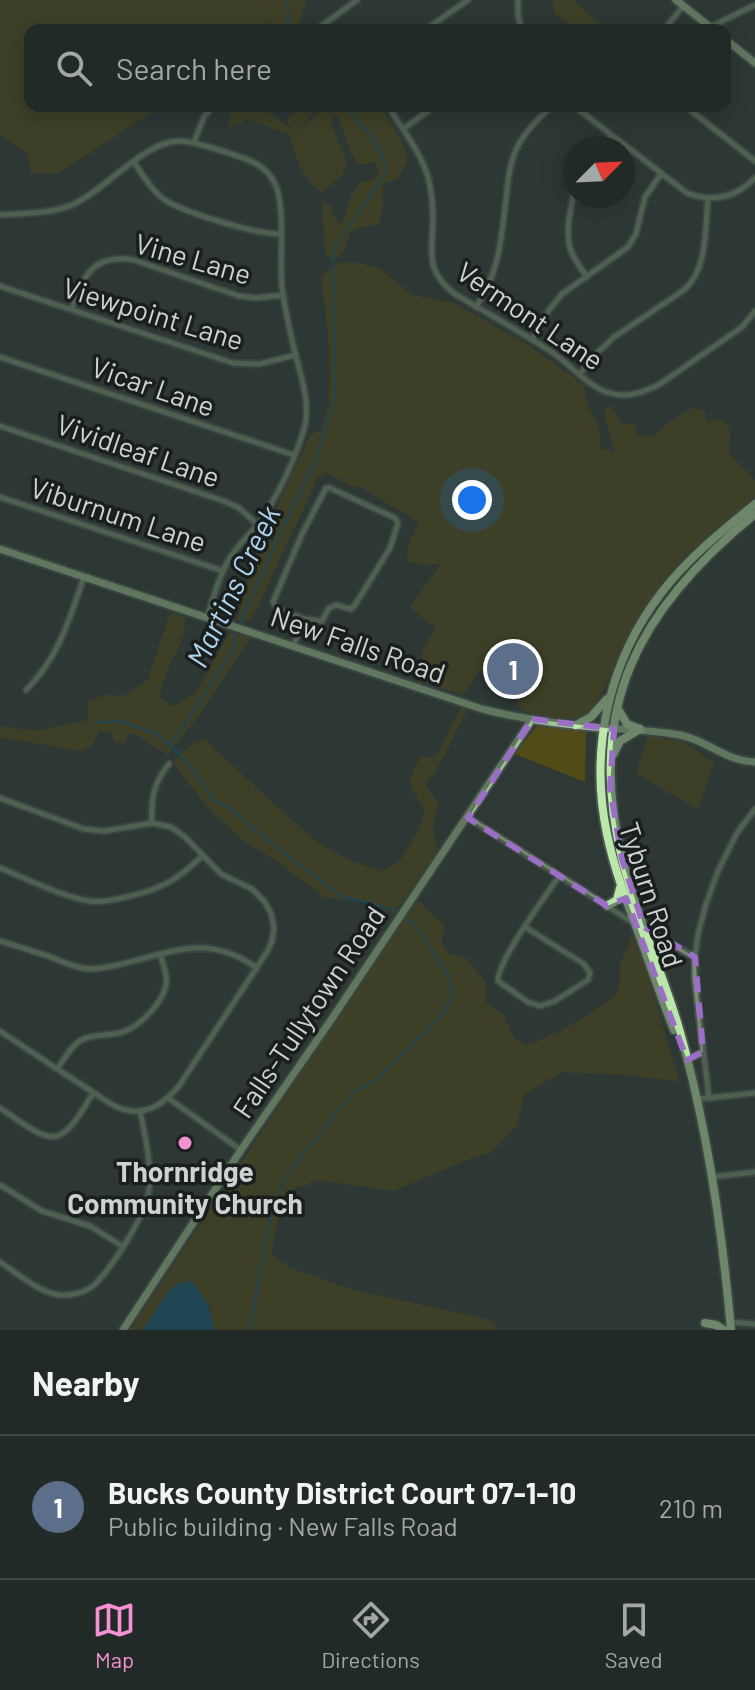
<!DOCTYPE html>
<html lang="en">
<head>
<meta charset="utf-8">
<style>
  :root { --surface:#222a28; --page:#2e3634; --text:#f1f3f6; --muted:#a2a7a8; --line:#3f4645; --accent:#f591d2 }
  body { margin:0; font-family:Barlow,sans-serif; background:var(--page); color:var(--text) }
  .compass { position:absolute; left:563px; top:136px; width:72px; height:72px; border-radius:50%; background:var(--surface); box-shadow:0 4px 20px #0003; rotate:66deg }
  .you { position:absolute; left:472px; top:500px; width:28px; height:28px; margin:-20px; border:6px solid #fff; border-radius:50%; background:#1a73e8; box-shadow:0 0 0 12px #1a73e833 }
  .badge { display:grid; place-items:center; width:52px; height:52px; border-radius:50%; background:var(--accent); color:#fff; font-size:26px; font-weight:700 }
  .pin { position:absolute; translate:-50% -50%; border:4px solid #fff; box-shadow:0 2px 8px #0006 }
  .list { margin:0; padding:0; list-style:none }
  h2 { display:flex; justify-content:space-between; align-items:center; height:104px; margin:0; padding:0 32px; font-size:34px }
  h2 small { font-size:26px; font-weight:400; color:var(--muted) }
  .list li { display:grid; grid-template-columns:52px 1fr auto; gap:24px; align-items:center; box-sizing:border-box; height:144px; padding:0 32px; border-top:2px solid var(--line) }
  .list b { display:block; font-size:30px; white-space:nowrap }
  .list p { margin:0; font-size:26px; white-space:nowrap; color:var(--muted) }
  .list em { font-size:26px; font-style:normal; color:var(--muted) }
  .icon { flex:none; width:44px; height:44px; fill:none; stroke:currentColor; stroke-width:2; stroke-linecap:round; stroke-linejoin:round }
  .map { position:relative; flex:none; width:755px; height:1330px; overflow:hidden }
  .search { position:absolute; background:var(--surface); box-shadow:0 4px 20px #0003; left:24px; right:24px; top:24px; height:88px; display:flex; align-items:center; gap:20px; box-sizing:border-box; padding:0 28px; border-radius:16px; color:var(--muted); font-size:30px }
  .sheet { height:248px; background:var(--surface) }
  nav { display:flex; justify-content:space-around; align-items:center; box-sizing:border-box; height:112px; border-top:2px solid var(--line); background:var(--surface); font-size:22px; color:var(--muted) }
  nav a { display:grid; justify-items:center; gap:4px }
  nav .on { color:var(--accent) }
  .map>svg:first-child { display:block }
  .green { fill:#514b17 }
  .water { fill:#115479 }
  .lines { fill:none; stroke-linecap:round; stroke-linejoin:round }
  .stream { stroke:#115479; stroke-width:2 }
  .street-casing { stroke:#4b5451; stroke-width:9 }
  .secondary-casing { stroke:#4b5451; stroke-width:11 }
  .primary-casing { stroke:#4b5451; stroke-width:12 }
  .street { stroke:#798e71; stroke-width:5 }
  .secondary { stroke:#9fc192; stroke-width:7 }
  .primary { stroke:#bce7aa; stroke-width:8 }
  .marked { fill:none; stroke:#9c6fc6; stroke-width:6; stroke-dasharray:16 10; stroke-linejoin:round }
  .poi-dot { fill:#f591d2; stroke:#1a1e1d; stroke-width:3 }
  .labels { text-anchor:middle; stroke-width:7; stroke-linejoin:round; paint-order:stroke }
  .street-label { font-size:28px; fill:#cdd3d0; stroke:#1a1e1d }
  .poi-label { font-size:28px; font-weight:bold; fill:#cdd3d0; stroke:#1a1e1d }
  .water-label { font-size:30px; font-style:italic; fill:#add4ef; stroke:#1a1e1d }
</style>
</head>
<body>
<div class="map">
<svg width="755" height="1330" viewBox="0 0 755 1330">
  <rect width="100%" height="100%" fill="#2e3835"/>
  <g class="green">
    <polygon points="0,0 306,0 297,30 283,30 271,22 259,30 30,30 30,106 161,106 59,173 31,173 27,153 0,135"/>
    <polygon points="552,0 574,0 607,30 570,30 564,20 555,14"/>
    <path d="M 230,106 L 252,106 L 274,116 L 294,131 L 286,121 L 301,106 L 310,106 L 314,111 L 296,131 L 319,112 L 322,106 L 381,106 L 403,144 L 408,160 L 398,178 L 383,184 L 383,204 L 379,224 L 359,228 L 349,233 C 346,246 346,257 331,259 L 325,252 L 322,205 L 324,203 L 330,205 L 332,214 L 340,224 L 346,215 L 351,194 L 361,182 L 373,180 L 380,172 L 374,161 L 367,164 L 358,164 L 349,147 L 338,117 L 331,116 L 332,127 L 347,162 L 343,174 L 322,192 C 303,181 295,154 290,134 L 246,119 L 242,123 L 228,127 L 231,117 L 228,109 Z"/>
    <path d="M 353,262 L 379,268 L 412,295 L 454,303 L 526,344 L 584,385 C 585,391 585,398 588,404 C 595,424 603,424 599,448 L 615,453 L 604,413 L 608,405 L 613,410 L 621,423 L 636,425 L 637,437 L 654,436 L 665,425 L 692,408 L 703,410 L 708,422 L 723,419 L 730,430 L 729,453 L 755,481 L 755,497 C 731,516 706,535 684,557 C 661,581 643,609 627,638 C 612,664 607,691 588,715 C 567,721 535,720 517,706 C 518,701 519,697 522,692 C 530,680 539,677 531,660 C 516,652 495,657 483,668 C 475,675 469,686 463,695 L 419,681 L 422,652 L 436,628 L 410,607 L 441,564 L 423,565 L 407,561 L 409,544 L 419,522 L 362,488 L 349,485 L 326,472 L 318,477 L 254,615 L 250,621 L 237,620 L 248,581 L 249,558 L 274,540 L 272,518 L 311,434 L 321,431 L 329,405 L 330,375 L 328,331 L 321,276 L 337,263 Z"/>
    <path d="M 170,613 L 185,617 L 184,635 L 167,671 L 159,696 L 173,707 L 196,693 L 230,632 L 250,638 L 198,717 L 167,755 L 164,751 C 152,749 145,738 131,733 L 127,737 L 125,744 L 114,741 L 110,731 L 99,731 L 93,744 L 81,751 L 0,737 L 0,726 L 35,731 L 88,720 L 88,701 L 109,694 L 122,697 L 148,680 Z"/>
    <path d="M 461,708 L 467,711 L 434,774 L 425,784 L 439,803 C 433,821 430,832 439,850 L 394,913 L 362,901 L 326,898 L 274,859 L 242,840 L 209,809 L 173,763 L 189,746 L 205,739 L 214,749 L 315,841 L 350,860 L 382,872 L 400,861 L 418,832 L 425,809 C 409,786 405,783 421,757 L 436,757 Z"/>
    <polygon points="537,726 586,732 585,782 515,754"/>
    <polygon points="648,736 683,742 714,762 698,809 636,773"/>
    <path d="M 418,900 L 445,926 L 441,942 L 449,954 L 466,958 L 486,983 L 486,1003 L 503,1014 L 513,1036 L 525,1046 C 560,1033 590,1016 619,992 L 620,964 L 628,947 L 630,936 L 637,939 L 679,1081 L 627,1075 L 562,1072 L 524,1095 L 517,1125 L 490,1153 L 469,1159 L 393,1191 L 319,1180 L 288,1191 L 278,1219 L 271,1255 L 290,1268 L 354,1290 L 490,1320 L 495,1324 L 496,1330 L 214,1330 L 209,1305 L 164,1296 L 153,1319 L 142,1330 L 130,1330 L 404,918 Z"/>
  </g>
  <path class="water" d="M 191,1281 C 206,1296 211,1310 214,1330 L 142,1330 C 153,1318 165,1289 178,1284 C 182,1282 187,1282 191,1281 Z"/>
  <g class="lines">
    <g class="stream">
      <polyline points="286,0 288,8 289,30"/>
      <path d="M 239,626 L 285,523 L 315,463 L 335,396 L 334,290 L 332,269 L 336,245 L 386,172 C 383,145 363,125 343,106"/>
      <polyline points="236,632 234,647 194,711 170,745 184,759 201,781 212,799 225,805 289,857 341,896 393,909 400,914"/>
      <polyline points="94,723 120,721 156,734 170,745"/>
      <polyline points="250,1330 269,1223 286,1176 353,1092 376,1080 438,1020 453,997 448,975 418,928 405,918"/>
    </g>
    <g class="street-casing">
      <g id="street">
        <polyline points="518,0 518,16 522,30"/>
        <polyline points="710,27 755,5"/>
        <polyline points="316,30 357,0"/>
        <polyline points="425,30 468,0"/>
        <polyline points="664,30 683,6"/>
        <path d="M 388,106 C 402,129 420,151 428,177 C 432,192 433,206 433,221 C 432,253 425,271 455,294 C 488,314 524,333 556,355 C 572,367 588,385 606,392 C 626,399 642,393 660,384 L 742,327 L 755,311"/>
        <path d="M 574,106 L 687,193 C 713,203 735,198 755,178"/>
        <polyline points="685,106 755,161"/>
        <polyline points="403,129 435,106"/>
        <polyline points="194,142 204,117 213,106"/>
        <polyline points="600,148 611,135"/>
        <path d="M 134,162 C 142,174 150,188 161,197 C 179,212 256,234 280,234"/>
        <path d="M 575,189 C 571,206 565,231 570,248 C 573,259 581,268 587,277"/>
        <path d="M 0,215 C 23,213 50,214 72,205 C 105,191 145,140 180,141 C 194,141 243,157 255,163 C 262,167 269,173 273,180 C 287,202 279,260 282,288 C 285,310 290,331 295,353 C 301,376 310,401 305,425 C 298,453 279,494 262,518 C 252,533 237,545 228,561 C 218,578 213,599 207,618"/>
        <polyline points="0,286 233,363 259,364 296,355"/>
        <path d="M 476,307 C 500,270 501,241 506,199 C 508,183 509,165 516,150 C 524,132 538,119 552,106"/>
        <path d="M 72,309 C 82,276 94,253 134,260 L 239,296 L 256,298 L 283,295"/>
        <polyline points="532,340 549,310 562,294 628,247 636,234 645,197 661,174"/>
        <polyline points="0,357 294,455"/>
        <path d="M 580,374 L 597,353 L 614,337 L 684,290 C 708,269 705,228 708,198"/>
        <polyline points="0,426 224,501 239,508 258,525"/>
        <polygon points="326,488 330,488 395,518 398,523 390,548 355,605 351,609 336,605 329,608 322,621 305,619 277,609 273,602 302,534"/>
        <polyline points="0,497 223,571"/>
        <polyline points="293,646 305,619"/>
        <path d="M 26,690 C 59,657 69,620 84,577"/>
        <path d="M 0,798 L 84,829 L 104,831 L 152,823 L 171,827 L 185,837 L 221,874 L 252,889 L 264,901 L 271,913 L 274,928 L 272,941 L 267,952 L 179,1086 C 167,1100 152,1113 132,1111 C 116,1110 101,1097 88,1089 C 58,1070 29,1050 0,1031"/>
        <polyline points="468,818 632,922"/>
        <path d="M 152,823 C 151,800 153,783 169,764"/>
        <path d="M 0,868 C 25,878 63,897 89,901 C 101,903 114,900 126,897 C 159,890 178,880 202,856"/>
        <path d="M 525,927 L 584,964 L 590,973 L 588,980 L 555,1001 L 540,1006 L 528,1002 L 498,981 C 497,961 546,896 559,876"/>
        <polyline points="644,928 695,957"/>
        <path d="M 0,941 C 16,946 32,951 48,956 C 61,961 75,968 89,969 C 102,969 114,966 126,963 C 177,950 210,935 257,968"/>
        <polyline points="687,1060 703,1052"/>
        <path d="M 57,1069 C 64,1059 71,1046 81,1040 C 92,1034 107,1036 119,1033 C 138,1029 162,1004 166,985 C 168,975 163,964 160,954"/>
        <polyline points="168,1098 241,1150"/>
        <polyline points="709,1098 695,978 695,957 698,934 706,904 718,871 737,833 755,809"/>
        <polyline points="698,1099 755,1093"/>
        <path d="M 0,1108 C 53,1144 58,1153 93,1093"/>
        <polyline points="712,1177 755,1172"/>
        <polyline points="0,1185 42,1211 90,1226 122,1246"/>
        <path d="M 0,1262 C 17,1273 38,1292 59,1295 C 70,1296 85,1293 94,1285 C 112,1268 146,1215 149,1190 C 152,1164 145,1136 140,1111"/>
        <polyline points="731,1322 755,1324"/>
      </g>
    </g>
    <g class="secondary-casing">
      <g id="secondary">
        <polyline points="676,0 714,30"/>
        <polyline points="725,39 755,63"/>
        <path d="M 0,549 L 482,709 C 522,719 564,725 605,728 C 630,730 655,730 680,735 C 707,740 725,761 755,762"/>
        <polyline points="123,1330 241,1150 331,1020 532,719"/>
      </g>
    </g>
    <g class="primary-casing">
      <g id="primary">
        <polyline points="618,709 627,724 640,729"/>
        <polyline points="576,725 591,717 607,699"/>
        <polyline points="613,755 620,741 640,729"/>
        <polyline points="607,906 617,900 620,888"/>
        <path d="M 674,1030 C 661,998 650,965 638,932 C 626,900 614,868 607,834 C 589,749 609,660 662,592 C 688,558 722,531 755,504"/>
        <polyline points="705,1323 716,1325 724,1330"/>
        <path d="M 731,1330 C 722,1228 707,1124 678,1025 C 661,969 636,915 622,858 C 585,707 639,608 755,514"/>
      </g>
    </g>
    <use href="#street" class="street"/>
    <use href="#secondary" class="secondary"/>
    <use href="#primary" class="primary"/>
  </g>
  <path d="M0 0H755V1330H0ZM 532,719 L 614,729 L 610,788 L 622,859 L 644,927 L 695,957 L 703,1052 L 687,1060 L 626,898 L 607,906 L 468,818 Z" fill="#2e3835" fill-opacity=".55" fill-rule="evenodd"/>
  <path class="marked" d="M 532,719 L 614,729 L 610,788 L 622,859 L 644,927 L 695,957 L 703,1052 L 687,1060 L 626,898 L 607,906 L 468,818 Z"/>
  <circle class="poi-dot" cx="185" cy="1143" r="8"/>
  <g class="labels">
    <g class="street-label">
      <text transform="translate(193 259) rotate(16)" y="10">Vine Lane</text>
      <text transform="translate(153 314) rotate(17)" y="10">Viewpoint Lane</text>
      <text transform="translate(530 316) rotate(34)" y="10">Vermont Lane</text>
      <text transform="translate(153 387) rotate(19)" y="10">Vicar Lane</text>
      <text transform="translate(138 451) rotate(19)" y="10">Vividleaf Lane</text>
      <text transform="translate(118 515) rotate(18)" y="10">Viburnum Lane</text>
      <text transform="translate(358 645) rotate(19)" y="10">New Falls Road</text>
      <text transform="translate(651 895) rotate(72)" y="10">Tyburn Road</text>
      <text transform="translate(309 1012) rotate(-56)" y="10">Falls-Tullytown Road</text>
    </g>
    <g class="poi-label">
      <text x="185" y="1182">Thornridge<tspan x="185" dy="32">Community Church</tspan></text>
    </g>
    <g class="water-label">
      <text transform="translate(234 587) rotate(-64)" y="10">Martins Creek</text>
    </g>
  </g>
</svg>
<svg class="compass" viewBox="-18 -18 36 36"><path d="M0-13l5 13h-10z" fill="#e53935"/><path d="M0 13l5-13h-10z" fill="#a2a7a8"/></svg>
<div class="you"></div>
<div class="pin badge" style="left:513px;top:669px;background:#5c6f8a">1</div>
<div class="search"><svg class="icon" aria-label="search" viewBox="0 0 24 24"><circle cx="10" cy="10" r="6"/><path d="M15 15l6 6"/></svg>Search here</div>
</div>
<section class="sheet">
<h2>Nearby<small></small></h2>
<ul class="list">
<li><span class="badge" style="background:#5c6f8a">1</span><div><b>Bucks County District Court 07-1-10</b><p>Public building · New Falls Road</p></div><em>210 m</em></li>
</ul>
</section>
<nav>
<a class="on"><svg class="icon" aria-label="map" viewBox="0 0 24 24"><path d="M3 6l6-2 6 2 6-2v14l-6 2-6-2-6 2zM9 4v14M15 6v14"/></svg>Map</a>
<a><svg class="icon" aria-label="directions" viewBox="0 0 24 24"><path d="M12 3l9 9-9 9-9-9zM9 14v-3h6M13 9l2 2-2 2"/></svg>Directions</a>
<a><svg class="icon" aria-label="saved" viewBox="0 0 24 24"><path d="M7 4h10v16l-5-4-5 4z"/></svg>Saved</a>
</nav>
</body>
</html>
